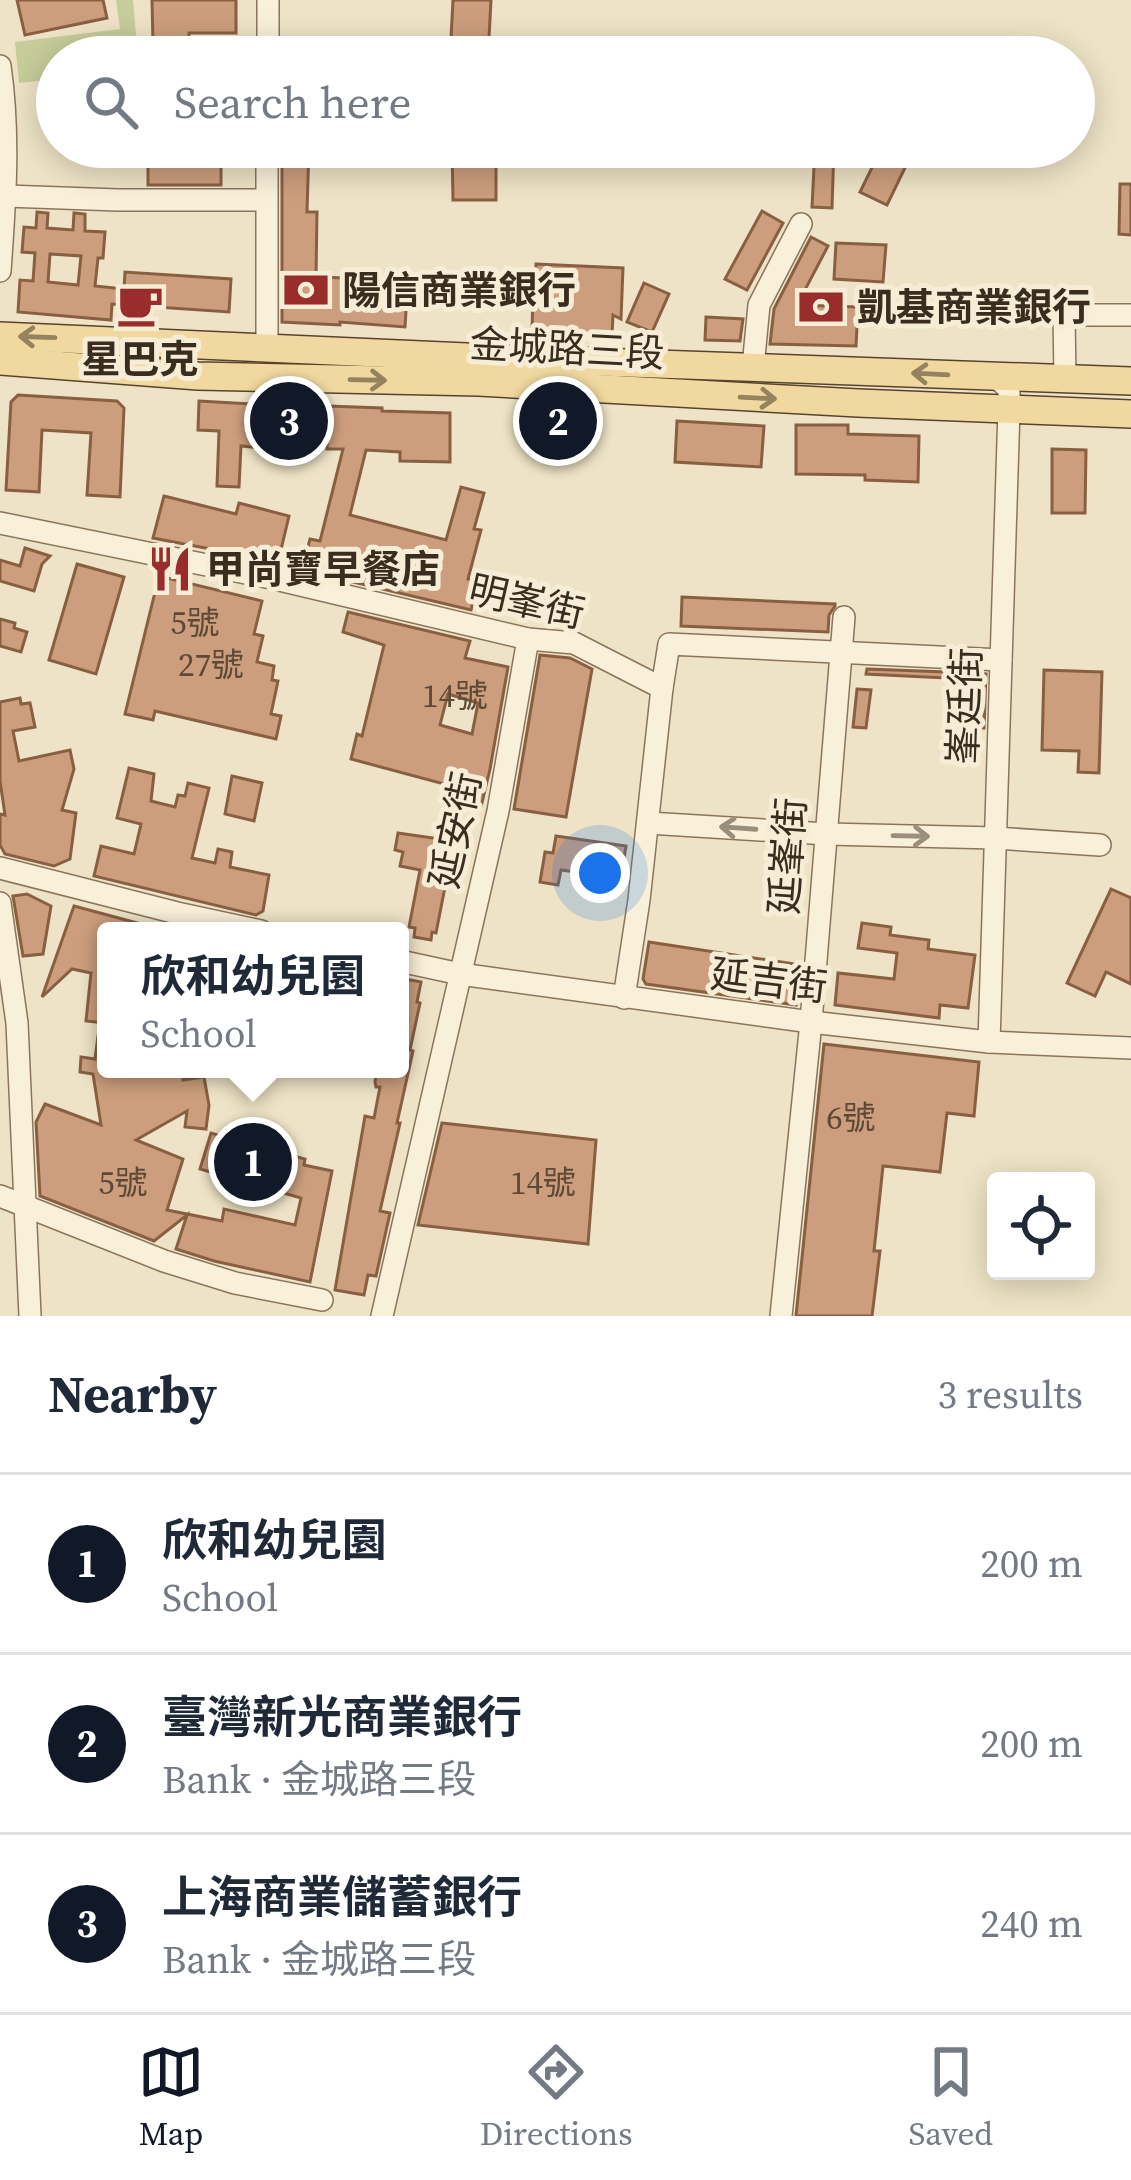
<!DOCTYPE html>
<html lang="en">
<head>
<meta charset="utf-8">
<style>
  :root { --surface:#fff; --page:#f2f2f3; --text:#1f2937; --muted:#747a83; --line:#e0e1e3; --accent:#111827 }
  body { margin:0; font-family:"Source Serif 4","Noto Sans TC",serif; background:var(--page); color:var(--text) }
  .controls { position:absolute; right:36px; bottom:36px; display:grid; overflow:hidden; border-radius:12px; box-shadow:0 6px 30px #0003 }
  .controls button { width:108px; height:108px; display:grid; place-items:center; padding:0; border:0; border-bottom:3px solid var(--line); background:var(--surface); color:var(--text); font:60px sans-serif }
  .you { position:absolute; left:600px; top:873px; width:42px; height:42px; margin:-30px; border:9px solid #fff; border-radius:50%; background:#1a73e8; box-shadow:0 0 0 18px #1a73e833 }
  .badge { display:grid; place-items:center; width:78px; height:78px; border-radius:50%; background:var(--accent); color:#fff; font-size:39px; font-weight:700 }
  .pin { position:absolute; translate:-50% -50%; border:6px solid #fff; box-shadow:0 3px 12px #0006 }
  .popup { position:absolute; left:97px; top:922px; width:312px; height:156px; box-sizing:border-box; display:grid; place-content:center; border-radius:12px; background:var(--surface); filter:drop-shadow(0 3px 9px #0005); font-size:39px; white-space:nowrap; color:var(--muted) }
  .popup b { font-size:45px; color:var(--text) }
  .popup::after { content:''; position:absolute; left:50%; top:100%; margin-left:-24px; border:24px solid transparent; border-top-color:var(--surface) }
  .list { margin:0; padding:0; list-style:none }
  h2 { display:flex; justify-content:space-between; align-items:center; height:156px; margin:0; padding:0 48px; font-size:51px }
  h2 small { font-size:39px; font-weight:400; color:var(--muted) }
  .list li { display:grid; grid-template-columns:78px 1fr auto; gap:36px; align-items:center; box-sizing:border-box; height:180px; padding:0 48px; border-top:3px solid var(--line) }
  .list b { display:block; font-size:45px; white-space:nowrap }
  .list p { margin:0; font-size:39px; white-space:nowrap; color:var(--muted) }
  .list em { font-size:39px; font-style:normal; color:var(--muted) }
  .icon { flex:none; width:66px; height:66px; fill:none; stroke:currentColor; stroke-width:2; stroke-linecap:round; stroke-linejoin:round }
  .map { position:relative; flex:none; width:1131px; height:1316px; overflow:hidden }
  .search { position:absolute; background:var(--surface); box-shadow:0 6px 30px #0003; left:36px; right:36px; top:36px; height:132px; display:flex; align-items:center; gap:30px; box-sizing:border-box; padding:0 42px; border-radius:66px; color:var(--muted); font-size:45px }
  .sheet { height:696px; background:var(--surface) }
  nav { display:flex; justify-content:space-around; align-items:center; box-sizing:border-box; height:168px; border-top:3px solid var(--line); background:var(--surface); font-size:33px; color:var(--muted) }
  nav a { display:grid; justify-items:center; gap:6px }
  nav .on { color:var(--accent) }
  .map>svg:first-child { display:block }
  .green { fill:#c6cc9a }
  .building { fill:#cc9e7d; stroke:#895f42; stroke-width:3; fill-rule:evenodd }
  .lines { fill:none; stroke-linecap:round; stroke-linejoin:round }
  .minor-casing { stroke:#8a755c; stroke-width:24 }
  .major-casing { stroke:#584330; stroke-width:30 }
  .minor { stroke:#f9f0da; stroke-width:21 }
  .major { stroke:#f0d89f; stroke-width:27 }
  .oneway { stroke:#95825f }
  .oneway2 { stroke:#9a8e7c }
  .labels { text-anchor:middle; stroke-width:10; stroke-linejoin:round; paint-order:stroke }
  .number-label { font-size:33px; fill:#5e4936 }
  .poi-label { font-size:39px; font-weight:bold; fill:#3a2d1f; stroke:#f6edd6; text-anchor:start }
  .street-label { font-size:39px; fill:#3a2d1f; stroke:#f6edd6 }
</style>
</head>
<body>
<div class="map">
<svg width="1131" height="1316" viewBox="0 0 1131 1316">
  <rect width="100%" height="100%" fill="#eee3c6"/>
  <polygon class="green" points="116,0 133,0 138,57 57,57 57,79 19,83 15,42 120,29"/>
  <g class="building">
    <polygon points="17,0 103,0 107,18 25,35"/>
    <polygon points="152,0 236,0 236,33 189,33 189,42 153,43"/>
    <polygon points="453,0 491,0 488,57 450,57"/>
    <rect x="148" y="147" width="73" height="38"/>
    <polygon points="282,147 309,147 307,212 317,212 316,277 408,280 405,327 340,322 340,325 282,322"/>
    <polygon points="452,147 496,147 496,200 453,200"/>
    <polygon points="815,147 834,147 832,208 812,207"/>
    <polygon points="882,147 915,147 887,205 860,192"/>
    <polygon points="1120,184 1131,184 1131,235 1119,234"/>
    <polygon points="762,211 783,223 747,290 725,279"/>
    <path d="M 37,212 L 48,213 L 47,228 L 73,230 L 74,213 L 85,214 L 85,231 L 105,232 L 103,258 L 98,258 L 95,286 L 124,289 L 125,272 L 231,279 L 229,312 L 112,304 L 111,320 L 18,312 L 20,280 L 33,281 L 35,253 L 22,252 L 24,227 L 36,228 ZM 50,254 L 81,256 L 78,285 L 48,282 Z"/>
    <polygon points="811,237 828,246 797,305 858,307 856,346 770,344 774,309"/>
    <polygon points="836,243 886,245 883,282 834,279"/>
    <polygon points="536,264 623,268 621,319 613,315 612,335 532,333 533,290 528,289 529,278 536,278"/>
    <polygon points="644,283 669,294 652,332 627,322"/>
    <polygon points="706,317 743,319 740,341 705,340"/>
    <polygon points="18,395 117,401 124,408 120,497 87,495 91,433 42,430 39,492 6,490 11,402"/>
    <polygon points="199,401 305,407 301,452 241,446 239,487 217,486 219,431 198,430"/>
    <polygon points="328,406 382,408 382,411 450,413 450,462 400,461 400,452 366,450 350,515 446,540 461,487 484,493 474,529 481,530 468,579 478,582 471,610 302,570 310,539 320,541 343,449 327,449"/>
    <polygon points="677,421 764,426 761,467 675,462"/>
    <polygon points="796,425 848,425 848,434 919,436 918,482 865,480 865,475 796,474"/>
    <polygon points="1052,449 1086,450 1085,513 1052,513"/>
    <polygon points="164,496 236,514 239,503 289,516 278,562 153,538"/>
    <polygon points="25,548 50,556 42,564 34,591 0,581 0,560 20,566"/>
    <polygon points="77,564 124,577 96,674 49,660"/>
    <polygon points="159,576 262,601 254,634 263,636 257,662 274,666 272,680 278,681 271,714 281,716 276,739 155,711 153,720 125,714"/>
    <polygon points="682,597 835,604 835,606 829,615 828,632 681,626"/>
    <path d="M 348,612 L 470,641 L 465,658 L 508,667 L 490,769 L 481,807 L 445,797 L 448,785 L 351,759 L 357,734 L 362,736 L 384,645 L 343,632 ZM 448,694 L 478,703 L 472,734 L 440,725 Z"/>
    <polygon points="0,619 15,623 14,628 27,632 21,652 0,646"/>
    <polygon points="540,655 570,658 592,669 566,817 514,809"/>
    <polygon points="867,669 946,672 945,678 866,674"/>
    <polygon points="1044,670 1102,672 1099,773 1078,772 1079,751 1042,750"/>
    <polygon points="964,673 986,674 984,728 963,728"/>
    <polygon points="857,689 871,690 866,728 853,727"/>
    <polygon points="20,698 21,704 30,703 35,727 13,731 19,761 70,750 74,769 62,810 76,813 70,859 54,866 5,854 0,845 0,814 5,815 0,781 0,702"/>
    <polygon points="129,768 154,774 151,801 175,807 178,795 185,796 188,783 209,788 192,858 215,863 218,849 232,852 230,867 269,875 263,911 256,915 94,876 101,846 134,854 141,824 117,818"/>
    <polygon points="232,776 262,783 254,821 225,814"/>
    <polygon points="398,833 454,841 436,933 432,932 431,940 414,937 415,928 409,927 420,870 400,866 403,852 395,850"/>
    <polygon points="556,836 626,846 619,890 602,888 604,876 561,870 558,885 540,882 545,852 553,853"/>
    <polygon points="1111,889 1131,898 1131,984 1106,972 1095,996 1067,983"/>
    <polygon points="27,894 51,906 43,954 23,956 13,896"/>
    <polygon points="74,906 152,927 152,931 106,931 106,1023 86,1021 91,973 72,969 42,997"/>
    <polygon points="862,923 891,927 890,935 929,940 928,949 975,955 968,1008 940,1005 939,1018 835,1005 838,973 894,979 897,953 858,948"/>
    <polygon points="649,942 801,965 796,1005 646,984 643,979"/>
    <polygon points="400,978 421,982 417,1002 420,1003 410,1050 413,1051 397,1123 400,1123 380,1211 390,1213 376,1276 368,1275 364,1295 335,1290 365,1116 374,1118 380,1087 376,1087 375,1082 377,1069 400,1069"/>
    <polygon points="98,1036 106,1037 106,1069 182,1069 183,1080 204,1077 209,1105 206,1129 185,1127 187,1111 136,1140 183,1159 167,1210 222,1221 224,1209 295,1225 301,1198 200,1169 211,1133 305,1159 304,1165 332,1171 310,1282 214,1261 176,1249 187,1215 154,1241 40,1196 36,1122 45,1104 101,1125 93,1074 80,1072 81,1057 95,1059"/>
    <polygon points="824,1044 979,1062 974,1116 947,1113 940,1172 883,1166 874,1251 880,1251 872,1316 796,1316"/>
    <polygon points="442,1123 596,1140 588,1244 418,1225"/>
  </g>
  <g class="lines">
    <g class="minor-casing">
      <g id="minor">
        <polyline points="268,0 268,57"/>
        <path d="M 0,66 C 10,134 5,202 0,271"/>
        <polyline points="267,147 267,347"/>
        <polyline points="6,196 118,200 266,200"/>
        <polyline points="753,367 759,305 801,224"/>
        <polyline points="1065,378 1064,315 1131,315"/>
        <polyline points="0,523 271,578 528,639 574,643 662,688 669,644 1001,660"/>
        <polyline points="648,823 827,834 995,838 1100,845"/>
        <polyline points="0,868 177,913 261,931"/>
        <polyline points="0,903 17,1023 30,1316"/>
        <polyline points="400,961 460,974 811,1022 989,1042 1131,1048"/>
        <polyline points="624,998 639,900 662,688"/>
        <polyline points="989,1042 1009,409 1009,389 997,378"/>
        <polyline points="0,1196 164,1261 235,1283 322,1300"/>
        <polyline points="382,1316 498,811 528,639"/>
        <polyline points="781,1316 811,1022 844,617"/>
      </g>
    </g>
    <g class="major-casing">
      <g id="major">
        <polyline points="0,336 489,358 1131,381"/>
        <polyline points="0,361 198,376 479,382 858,403 1131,414"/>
      </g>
    </g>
    <use href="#minor" class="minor"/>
    <use href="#major" class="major"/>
  </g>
  <defs><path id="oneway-shaft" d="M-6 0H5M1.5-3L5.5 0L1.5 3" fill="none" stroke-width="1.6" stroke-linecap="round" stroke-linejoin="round" transform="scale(3)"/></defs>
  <g class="oneway">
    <use href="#oneway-shaft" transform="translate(37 337) rotate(-178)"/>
    <use href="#oneway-shaft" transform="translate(930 374) rotate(-177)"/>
    <use href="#oneway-shaft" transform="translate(368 380) rotate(1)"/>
    <use href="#oneway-shaft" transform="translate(758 398) rotate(3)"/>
  </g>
  <g class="oneway2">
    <use href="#oneway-shaft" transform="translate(738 828) rotate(-176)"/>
    <use href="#oneway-shaft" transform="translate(911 836) rotate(1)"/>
  </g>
  <defs>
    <g id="bank-bare" transform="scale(3.6)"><path d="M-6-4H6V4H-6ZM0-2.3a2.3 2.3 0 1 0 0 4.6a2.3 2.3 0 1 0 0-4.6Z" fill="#982d2c" stroke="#f6edd6" stroke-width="2.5" paint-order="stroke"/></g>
    <g id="cafe-bare" transform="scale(3.6)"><path d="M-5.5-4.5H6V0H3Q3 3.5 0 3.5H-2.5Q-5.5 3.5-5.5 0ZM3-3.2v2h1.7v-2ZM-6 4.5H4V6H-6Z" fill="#982d2c" stroke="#f6edd6" stroke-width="2.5" paint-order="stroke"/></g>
    <g id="restaurant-bare" transform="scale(3.6)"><path d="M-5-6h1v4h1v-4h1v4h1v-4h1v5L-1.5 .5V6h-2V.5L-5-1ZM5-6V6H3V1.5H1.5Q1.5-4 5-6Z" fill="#982d2c" stroke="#f6edd6" stroke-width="2.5" paint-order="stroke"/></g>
  </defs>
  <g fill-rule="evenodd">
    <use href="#bank-bare" x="306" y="290"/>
    <use href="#cafe-bare" x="140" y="305"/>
    <use href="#bank-bare" x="821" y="307"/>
    <use href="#restaurant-bare" x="170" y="569"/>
  </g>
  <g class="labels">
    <g class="number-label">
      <text x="195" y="634">5號</text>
      <text x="211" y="676">27號</text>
      <text x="455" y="707">14號</text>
      <text x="851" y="1129">6號</text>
      <text x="123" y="1194">5號</text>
      <text x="543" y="1194">14號</text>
    </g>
    <g class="poi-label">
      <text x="342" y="304">陽信商業銀行</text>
      <text x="857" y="321">凱基商業銀行</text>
      <text x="140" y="373" text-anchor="middle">星巴克</text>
      <text x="206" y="583">甲尚寶早餐店</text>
    </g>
    <g class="street-label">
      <text transform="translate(567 348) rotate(3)" y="14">金城路三段</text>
      <text transform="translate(527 601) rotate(13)" y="14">明峯街</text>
      <text transform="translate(964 706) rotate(-88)" y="14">峯廷街</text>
      <text transform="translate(455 830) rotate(-78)" y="14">延安街</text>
      <text transform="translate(787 856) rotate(-86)" y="14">延峯街</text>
      <text transform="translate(769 980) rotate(7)" y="14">延吉街</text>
    </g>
  </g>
</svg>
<div class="controls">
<button><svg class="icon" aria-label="locate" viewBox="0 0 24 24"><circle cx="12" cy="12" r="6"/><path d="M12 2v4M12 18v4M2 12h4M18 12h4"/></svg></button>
</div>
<div class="you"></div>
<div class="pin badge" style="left:253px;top:1162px">1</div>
<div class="popup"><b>欣和幼兒園</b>School</div>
<div class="pin badge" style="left:558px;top:421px">2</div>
<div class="pin badge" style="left:289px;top:421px">3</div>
<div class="search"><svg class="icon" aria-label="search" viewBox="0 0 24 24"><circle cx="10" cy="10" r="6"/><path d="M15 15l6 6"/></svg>Search here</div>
</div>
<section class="sheet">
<h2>Nearby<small>3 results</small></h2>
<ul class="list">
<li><span class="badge">1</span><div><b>欣和幼兒園</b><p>School</p></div><em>200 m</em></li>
<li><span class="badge">2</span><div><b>臺灣新光商業銀行</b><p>Bank · 金城路三段</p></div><em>200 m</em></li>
<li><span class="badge">3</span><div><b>上海商業儲蓄銀行</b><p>Bank · 金城路三段</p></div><em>240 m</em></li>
</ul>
</section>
<nav>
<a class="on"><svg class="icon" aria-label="map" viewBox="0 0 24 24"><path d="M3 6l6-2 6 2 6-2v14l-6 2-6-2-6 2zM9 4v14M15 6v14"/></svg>Map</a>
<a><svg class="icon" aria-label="directions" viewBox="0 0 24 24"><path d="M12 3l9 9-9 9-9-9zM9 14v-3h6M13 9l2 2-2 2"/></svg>Directions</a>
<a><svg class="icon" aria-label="saved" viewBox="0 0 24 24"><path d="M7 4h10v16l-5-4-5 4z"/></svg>Saved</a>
</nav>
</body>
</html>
